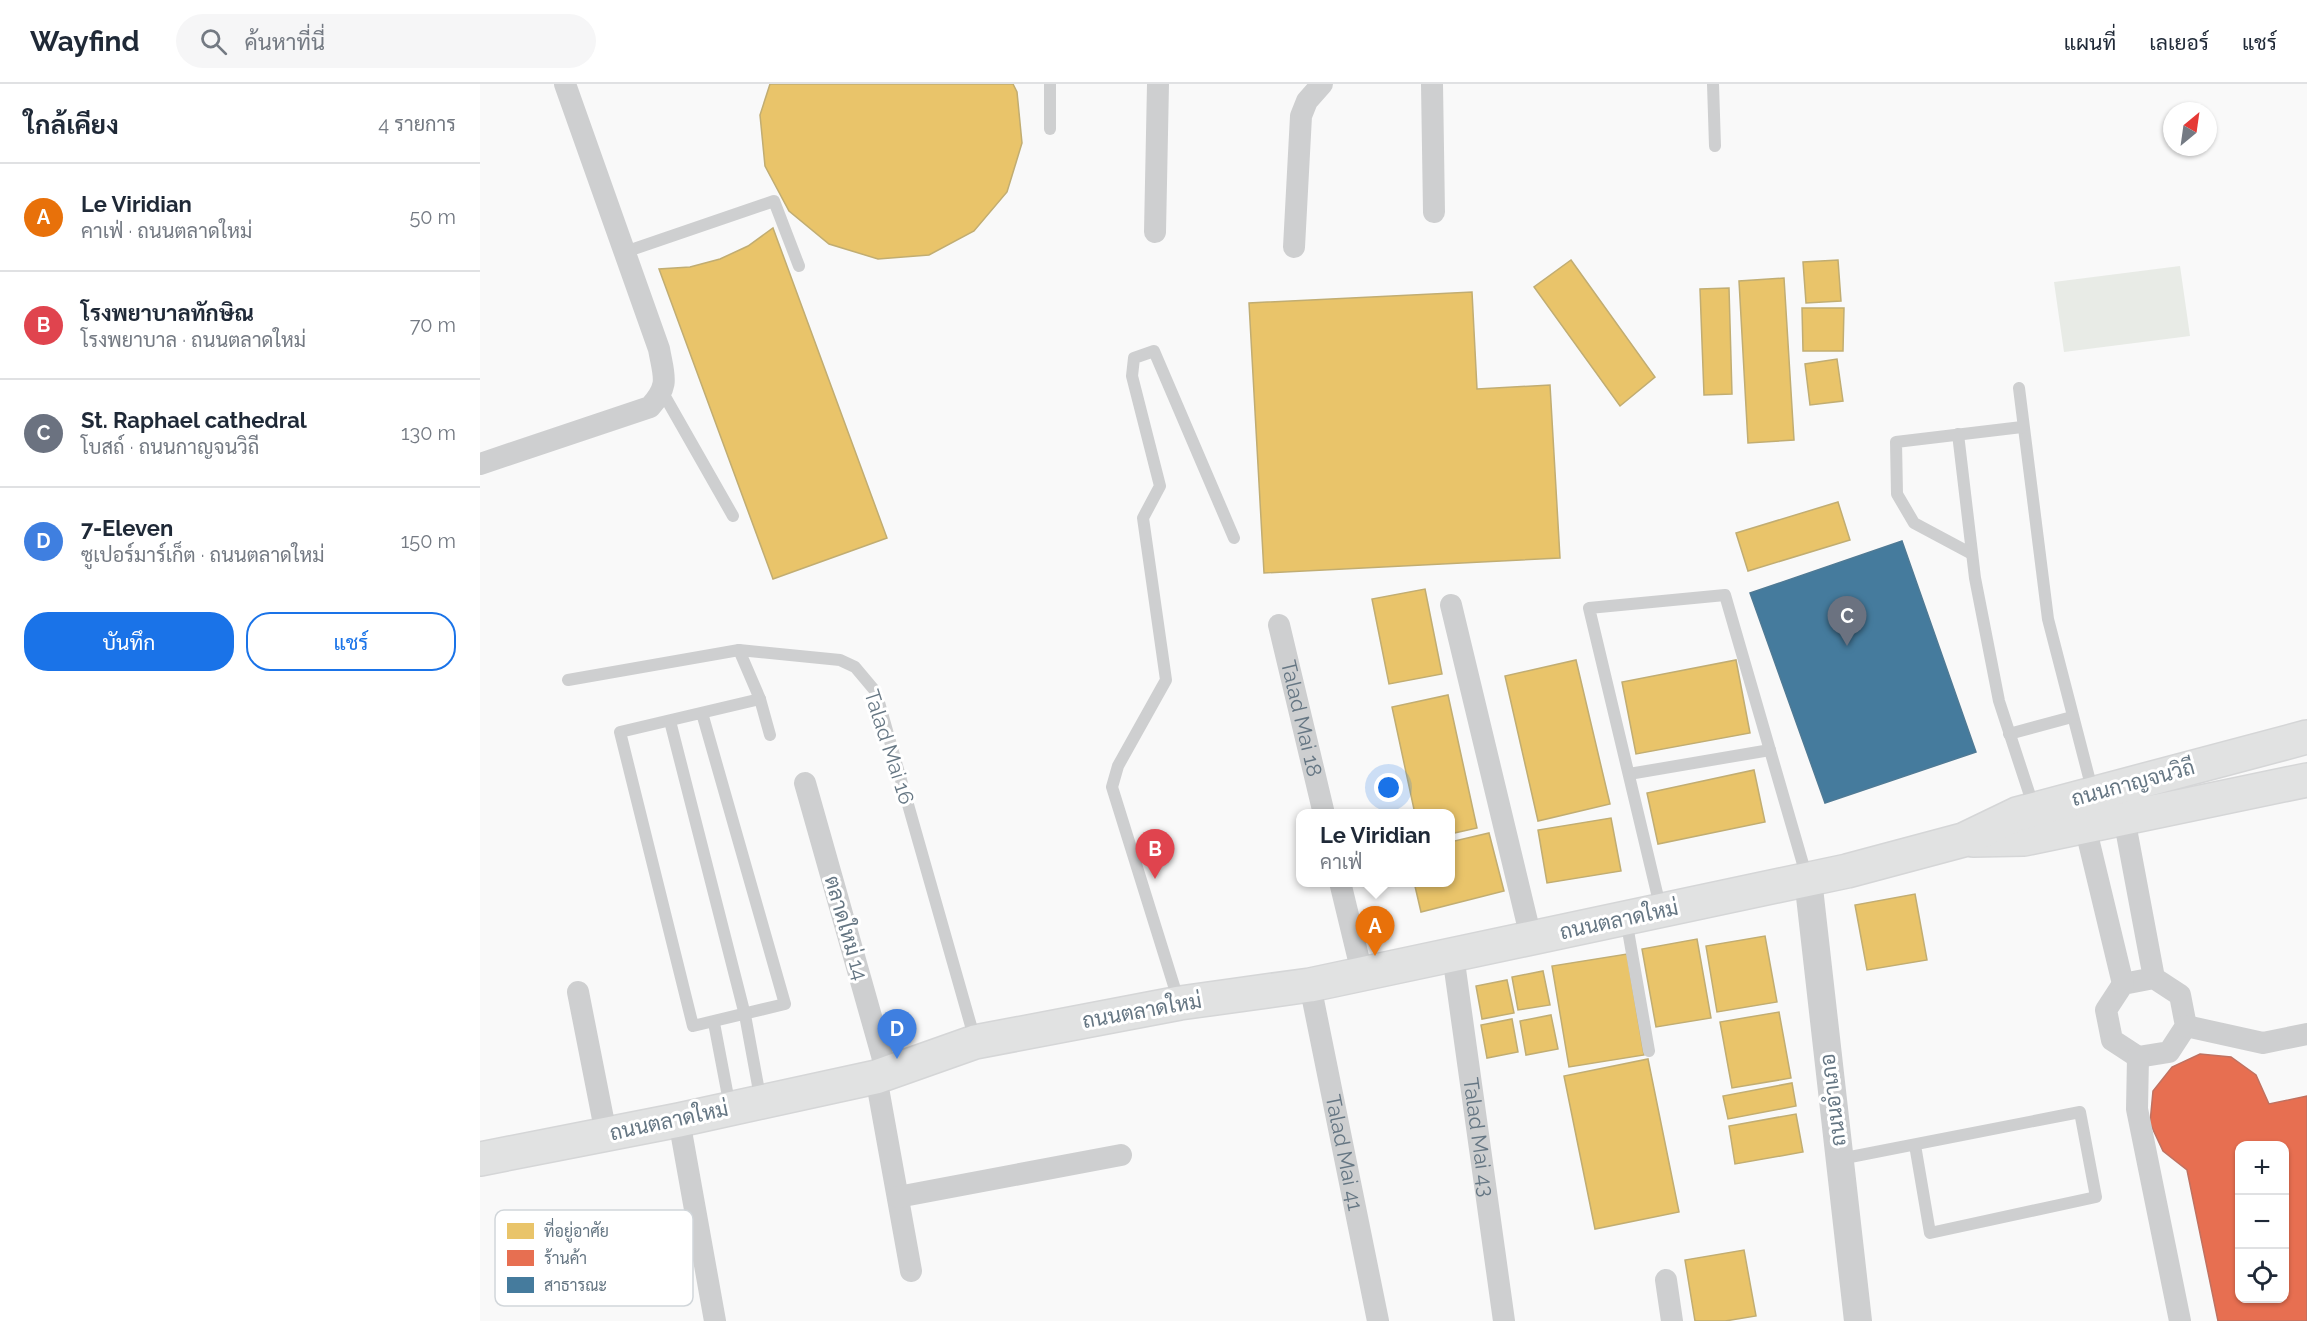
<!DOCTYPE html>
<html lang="th">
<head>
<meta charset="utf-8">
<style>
  :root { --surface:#fff; --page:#f6f6f7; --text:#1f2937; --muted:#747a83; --line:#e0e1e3; --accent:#1a73e8 }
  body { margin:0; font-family:Raleway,Sarabun,sans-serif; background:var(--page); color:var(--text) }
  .controls { position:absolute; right:18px; bottom:18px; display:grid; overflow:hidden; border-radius:12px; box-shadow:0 2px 4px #0004 }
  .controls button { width:54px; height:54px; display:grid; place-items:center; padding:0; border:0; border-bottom:2px solid var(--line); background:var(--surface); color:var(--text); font:30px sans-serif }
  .compass { position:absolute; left:1683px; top:18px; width:54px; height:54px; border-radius:50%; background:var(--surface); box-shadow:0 2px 4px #0004; rotate:29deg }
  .you { position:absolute; left:909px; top:704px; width:21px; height:21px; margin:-15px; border:4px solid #fff; border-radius:50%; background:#1a73e8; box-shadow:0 0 0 9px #1a73e833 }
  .badge { display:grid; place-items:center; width:39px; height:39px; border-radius:50%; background:var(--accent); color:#fff; font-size:20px; font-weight:700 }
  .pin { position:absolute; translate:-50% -50px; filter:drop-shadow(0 2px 3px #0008) }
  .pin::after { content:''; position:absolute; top:32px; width:21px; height:18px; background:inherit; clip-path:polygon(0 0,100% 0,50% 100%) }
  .popup { position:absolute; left:816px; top:725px; width:159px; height:78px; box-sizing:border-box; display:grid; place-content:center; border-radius:12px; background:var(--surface); filter:drop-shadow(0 2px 4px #0005); font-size:20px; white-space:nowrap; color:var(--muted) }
  .popup b { font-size:22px; color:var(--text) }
  .popup::after { content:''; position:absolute; left:50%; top:100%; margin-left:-12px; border:12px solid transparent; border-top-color:var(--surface) }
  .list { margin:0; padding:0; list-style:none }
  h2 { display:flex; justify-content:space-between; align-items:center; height:78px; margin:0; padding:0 24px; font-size:26px }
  h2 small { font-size:20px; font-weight:400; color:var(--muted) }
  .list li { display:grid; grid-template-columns:39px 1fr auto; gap:18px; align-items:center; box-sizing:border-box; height:108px; padding:0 24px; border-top:2px solid var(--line) }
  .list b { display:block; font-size:22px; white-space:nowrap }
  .list p { margin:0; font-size:20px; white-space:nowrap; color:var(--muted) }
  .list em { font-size:20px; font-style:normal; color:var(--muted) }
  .actions { display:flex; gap:12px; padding:18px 24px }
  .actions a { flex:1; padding:14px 0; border:2px solid var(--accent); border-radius:24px; text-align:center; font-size:21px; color:var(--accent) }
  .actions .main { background:var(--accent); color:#fff }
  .icon { flex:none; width:33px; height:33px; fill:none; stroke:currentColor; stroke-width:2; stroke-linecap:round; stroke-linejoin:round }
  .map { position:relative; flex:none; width:1827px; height:1237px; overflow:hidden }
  header { display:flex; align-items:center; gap:36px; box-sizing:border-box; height:84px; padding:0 30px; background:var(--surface); border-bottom:2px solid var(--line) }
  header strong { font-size:28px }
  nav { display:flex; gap:33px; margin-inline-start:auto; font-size:21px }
  .search { width:420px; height:54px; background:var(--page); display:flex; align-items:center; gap:15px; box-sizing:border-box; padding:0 21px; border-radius:33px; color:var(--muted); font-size:22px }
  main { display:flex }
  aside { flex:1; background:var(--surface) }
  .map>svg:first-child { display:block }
  .green { fill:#e8ebe6 }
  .homes { fill:#e9c46a; stroke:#c1ad72; stroke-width:1.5 }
  .shops { fill:#e76f51; stroke:#c07160; stroke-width:1.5; fill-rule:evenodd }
  .public { fill:#457b9d; stroke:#4f7a95; stroke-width:1.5 }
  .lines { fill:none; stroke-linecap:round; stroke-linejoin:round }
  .primary-casing { stroke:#d5d6d7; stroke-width:36 }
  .service { stroke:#cecfd0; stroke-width:12 }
  .minor { stroke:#cecfd0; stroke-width:22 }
  .tertiary { stroke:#cecfd0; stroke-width:28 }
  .primary { stroke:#e1e2e2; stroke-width:33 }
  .labels { text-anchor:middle; stroke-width:6; stroke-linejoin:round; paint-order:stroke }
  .street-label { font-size:21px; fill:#657683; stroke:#fff }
  .key { fill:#fff; stroke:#d1d6da; stroke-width:1.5 }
  .key-label { font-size:16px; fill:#657683 }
</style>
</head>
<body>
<header>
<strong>Wayfind</strong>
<div class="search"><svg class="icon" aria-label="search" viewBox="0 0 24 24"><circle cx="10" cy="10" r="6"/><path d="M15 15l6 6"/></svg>ค้นหาที่นี่</div>
<nav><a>แผนที่</a><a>เลเยอร์</a><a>แชร์</a></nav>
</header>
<main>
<aside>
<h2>ใกล้เคียง<small>4 รายการ</small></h2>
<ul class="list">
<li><span class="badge" style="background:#e8710a">A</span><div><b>Le Viridian</b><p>คาเฟ่ · ถนนตลาดใหม่</p></div><em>50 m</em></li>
<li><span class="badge" style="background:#e0444e">B</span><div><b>โรงพยาบาลทักษิณ</b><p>โรงพยาบาล · ถนนตลาดใหม่</p></div><em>70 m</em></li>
<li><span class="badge" style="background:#6b7280">C</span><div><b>St. Raphael cathedral</b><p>โบสถ์ · ถนนกาญจนวิถี</p></div><em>130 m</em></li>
<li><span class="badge" style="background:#3f7fe0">D</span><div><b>7-Eleven</b><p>ซูเปอร์มาร์เก็ต · ถนนตลาดใหม่</p></div><em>150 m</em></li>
</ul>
<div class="actions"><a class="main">บันทึก</a><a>แชร์</a></div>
</aside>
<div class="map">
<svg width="1827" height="1237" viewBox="0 0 1827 1237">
  <rect width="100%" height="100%" fill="#f9f9f9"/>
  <polygon class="green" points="1700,182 1710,252 1584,268 1574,198"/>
  <g class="homes">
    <polygon points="290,0 533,0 537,8 542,59 527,108 494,147 449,171 398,175 349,160 309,127 285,82 280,31"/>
    <polygon points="293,144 407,454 293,495 179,185 210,183 240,175 268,162"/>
    <polygon points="1091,176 1175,293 1140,322 1054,203"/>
    <polygon points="1358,176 1361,217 1326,219 1323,178"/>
    <polygon points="1304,194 1314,356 1268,359 1259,197"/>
    <polygon points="1249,204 1252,310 1224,311 1220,205"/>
    <polygon points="992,208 997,305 1070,301 1080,474 784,489 769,219"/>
    <polygon points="1322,224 1364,224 1363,267 1323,267"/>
    <polygon points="1357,275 1363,317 1330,321 1325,280"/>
    <polygon points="1358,418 1370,456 1268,487 1256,449"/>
    <polygon points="945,505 962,590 909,600 892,515"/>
    <polygon points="1096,576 1130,720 1058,737 1025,592"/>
    <polygon points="1256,576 1270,649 1156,670 1142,598"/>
    <polygon points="968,611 997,744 970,750 970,730 935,730 912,623"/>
    <polygon points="1274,686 1285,738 1178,760 1167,709"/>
    <polygon points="1131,734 1141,787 1067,799 1058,746"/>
    <polygon points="1009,749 1024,807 941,828 934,798 970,798 970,758"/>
    <polygon points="1435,810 1447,876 1387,886 1375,821"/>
    <polygon points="1285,852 1297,918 1237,928 1226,862"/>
    <polygon points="1217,855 1231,934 1176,943 1162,865"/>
    <polygon points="1147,870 1164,971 1089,983 1072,882"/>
    <polygon points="1063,887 1070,921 1038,926 1032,893"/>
    <polygon points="1027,896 1034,929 1002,935 996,902"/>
    <polygon points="1299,928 1311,994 1252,1004 1240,938"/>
    <polygon points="1071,931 1078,965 1046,971 1040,937"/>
    <polygon points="1032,935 1038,968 1007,974 1001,941"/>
    <polygon points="1168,975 1199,1128 1115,1145 1084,992"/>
    <polygon points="1312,999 1316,1022 1248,1035 1243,1012"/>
    <polygon points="1316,1030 1323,1068 1255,1080 1249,1042"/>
    <polygon points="1264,1166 1276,1232 1245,1237 1215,1237 1205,1176"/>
  </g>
  <path class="shops" d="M 1720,970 L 1751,973 L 1776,991 L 1789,1020 L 1827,1012 L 1827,1237 L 1738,1237 L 1707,1086 L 1683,1067 L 1670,1039 L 1673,1007 L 1692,983 ZM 1760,1062 L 1804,1062 L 1804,1214 L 1760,1214 Z"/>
  <polygon class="public" points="1422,457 1496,668 1345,719 1270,509"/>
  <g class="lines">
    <g class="primary-casing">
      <g id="primary">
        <polyline points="1493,756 1544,755 1827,696"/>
        <polyline points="0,1075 199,1036 396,993 495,958 700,919 830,901 1367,787 1483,756 1537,730 1827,653"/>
      </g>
    </g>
    <g class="service">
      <polyline points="570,0 570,45"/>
      <polyline points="1233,0 1235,62"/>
      <polyline points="145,168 294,117 319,182"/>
      <polyline points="1539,304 1568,535 1613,709"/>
      <polyline points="183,309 253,432"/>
      <polyline points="1478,350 1495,494 1519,617 1554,724"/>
      <polyline points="1492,470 1434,439 1417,410 1416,358 1542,343"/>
      <polyline points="259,566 280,615 290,651"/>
      <polyline points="88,596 259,566 360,576 375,583 396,608 495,956"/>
      <polyline points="222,629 305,920 213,942 140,648 280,615"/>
      <polyline points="190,637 265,931 281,1018"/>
      <polyline points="1529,650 1592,633"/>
      <polyline points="1149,690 1290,666"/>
      <polyline points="1181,826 1109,524 1245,511 1327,794"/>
      <polyline points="1146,835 1169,967"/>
      <polyline points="699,918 632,703 638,682 686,596 663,434 680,402 652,292 654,274 674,267 754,454"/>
      <polyline points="234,939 250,1023"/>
      <polyline points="1360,1075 1600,1028 1616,1113 1450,1149 1435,1061"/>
    </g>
    <g class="minor">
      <polyline points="952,0 954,128"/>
      <polyline points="675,148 678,0"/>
      <polyline points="814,163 821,32 827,17 842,0"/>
      <path d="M 0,380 L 170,323 C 190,301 184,293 179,265 L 85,0"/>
      <polyline points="971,521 1051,854"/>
      <path id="s1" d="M 799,541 L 844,730"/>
      <polyline points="325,699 407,989"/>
      <polyline points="1644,734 1674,894 1700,911 1706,942 1689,968 1658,973 1632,956 1626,926 1643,900 1674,894"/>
      <polyline points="1605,742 1643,900"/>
      <polyline points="860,798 882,889"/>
      <path id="s2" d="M 973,871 L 1024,1237"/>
      <path id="s3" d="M 830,901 L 898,1237"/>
      <polyline points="98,908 126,1050"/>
      <polyline points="1706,942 1783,959 1827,950"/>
      <polyline points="1658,973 1657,1025 1700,1237"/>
      <polyline points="396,993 431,1187"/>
      <polyline points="199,1036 235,1237"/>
      <polyline points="418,1113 641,1071"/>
      <polyline points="1186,1196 1192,1237"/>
    </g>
    <polyline class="tertiary" points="1328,795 1378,1237"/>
    <use href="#primary" class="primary"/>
  </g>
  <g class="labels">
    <g class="street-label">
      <text dy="7" stroke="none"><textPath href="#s1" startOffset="96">Talad Mai 18</textPath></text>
      <text transform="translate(409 663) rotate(72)" y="7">Talad Mai 16</text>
      <text transform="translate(1653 699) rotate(-15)" y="7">ถนนกาญจนวิถี</text>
      <text transform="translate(1139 836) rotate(-12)" y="7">ถนนตลาดใหม่</text>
      <text transform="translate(366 844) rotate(74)" y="7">ตลาดใหม่ 14</text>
      <text transform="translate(662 927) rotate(-10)" y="7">ถนนตลาดใหม่</text>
      <text transform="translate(1353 1016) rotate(-97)" y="7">ถนนอำเภอ</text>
      <text transform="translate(189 1037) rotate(-12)" y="7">ถนนตลาดใหม่</text>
      <text dy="7" stroke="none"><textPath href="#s2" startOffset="184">Talad Mai 43</textPath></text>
      <text dy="7" stroke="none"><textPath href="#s3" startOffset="171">Talad Mai 41</textPath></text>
    </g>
  </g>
  <rect x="15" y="1126" width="198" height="96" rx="9" class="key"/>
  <rect x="27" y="1139" width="27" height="16" fill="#e9c46a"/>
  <rect x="27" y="1166" width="27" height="16" fill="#e76f51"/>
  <rect x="27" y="1193" width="27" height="16" fill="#457b9d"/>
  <g class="key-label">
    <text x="64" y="1153">ที่อยู่อาศัย</text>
    <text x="64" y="1180">ร้านค้า</text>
    <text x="64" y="1207">สาธารณะ</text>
  </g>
</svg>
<div class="controls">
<button>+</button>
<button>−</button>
<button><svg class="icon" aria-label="locate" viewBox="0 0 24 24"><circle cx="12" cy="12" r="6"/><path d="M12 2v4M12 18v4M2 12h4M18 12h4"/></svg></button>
</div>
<svg class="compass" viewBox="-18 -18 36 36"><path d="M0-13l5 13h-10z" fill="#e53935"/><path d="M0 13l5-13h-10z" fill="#747a83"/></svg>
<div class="you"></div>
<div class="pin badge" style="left:895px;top:872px;background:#e8710a">A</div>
<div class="popup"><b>Le Viridian</b>คาเฟ่</div>
<div class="pin badge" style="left:675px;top:795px;background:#e0444e">B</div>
<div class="pin badge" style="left:1367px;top:562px;background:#6b7280">C</div>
<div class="pin badge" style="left:417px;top:975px;background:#3f7fe0">D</div>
</div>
</main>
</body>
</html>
